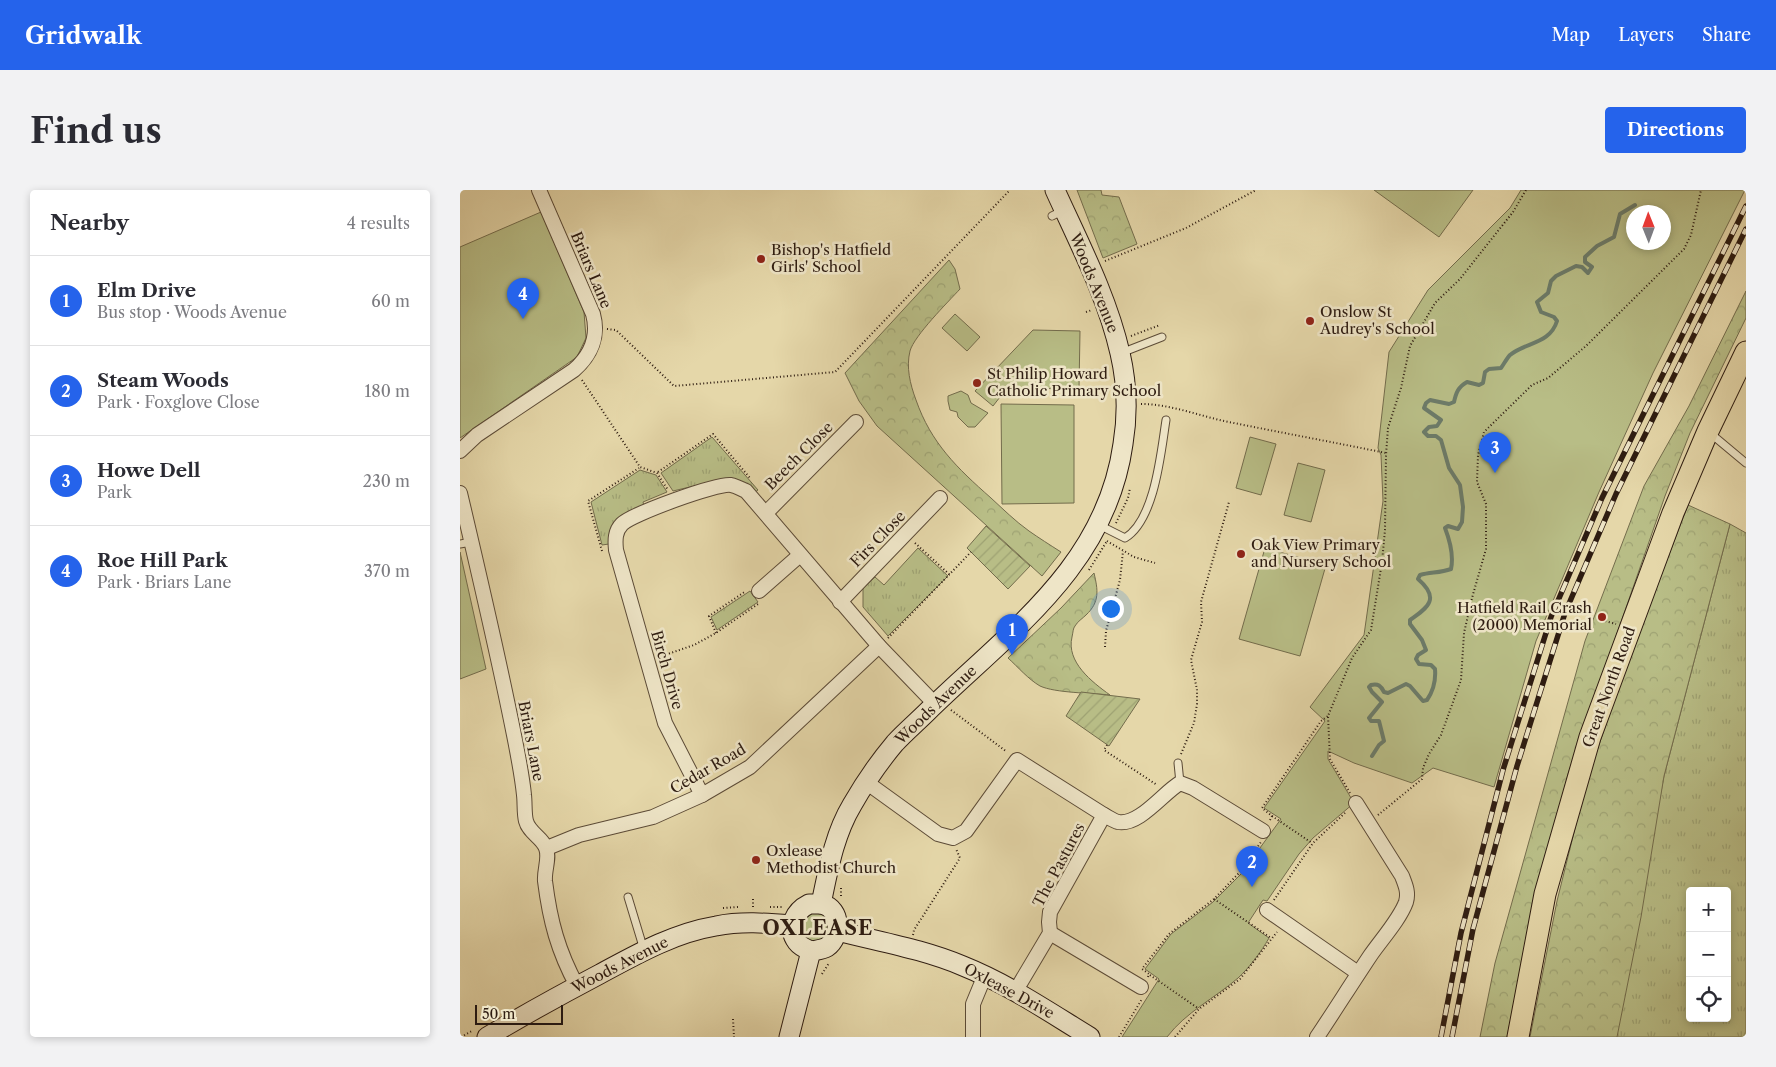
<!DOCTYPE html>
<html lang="en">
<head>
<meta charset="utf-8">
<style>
  :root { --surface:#fff; --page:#f2f2f3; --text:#2b2b33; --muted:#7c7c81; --line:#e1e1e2; --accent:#2563eb }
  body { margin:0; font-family:"Libre Caslon Text",serif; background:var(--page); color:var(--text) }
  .controls { position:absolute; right:15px; bottom:15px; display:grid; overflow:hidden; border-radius:5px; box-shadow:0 2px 8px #0003 }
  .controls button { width:45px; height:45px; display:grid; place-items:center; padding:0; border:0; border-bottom:1px solid var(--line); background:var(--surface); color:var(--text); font:25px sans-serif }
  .compass { position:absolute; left:1166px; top:15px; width:45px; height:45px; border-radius:50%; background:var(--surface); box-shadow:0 2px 8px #0003; rotate:359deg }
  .scale { position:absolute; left:15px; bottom:12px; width:88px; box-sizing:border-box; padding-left:5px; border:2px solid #2e1c11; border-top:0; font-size:14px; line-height:18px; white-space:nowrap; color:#2e1c11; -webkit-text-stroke:4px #eee5c7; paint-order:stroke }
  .you { position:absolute; left:650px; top:418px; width:18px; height:18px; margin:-12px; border:4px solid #fff; border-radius:50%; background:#1a73e8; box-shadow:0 0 0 8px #1a73e833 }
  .badge { display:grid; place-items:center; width:32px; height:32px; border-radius:50%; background:var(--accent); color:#fff; font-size:16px; font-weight:700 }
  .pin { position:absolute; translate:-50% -41px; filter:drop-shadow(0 1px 2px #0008) }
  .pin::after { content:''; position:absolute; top:26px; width:18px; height:15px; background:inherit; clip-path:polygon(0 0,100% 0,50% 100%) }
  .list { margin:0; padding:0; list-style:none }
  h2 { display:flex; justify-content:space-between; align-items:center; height:65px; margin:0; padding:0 20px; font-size:21px }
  h2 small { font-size:16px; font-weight:400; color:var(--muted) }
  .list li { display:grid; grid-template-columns:32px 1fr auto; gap:15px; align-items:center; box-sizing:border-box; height:90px; padding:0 20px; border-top:1px solid var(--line) }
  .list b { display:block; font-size:19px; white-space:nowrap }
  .list p { margin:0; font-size:16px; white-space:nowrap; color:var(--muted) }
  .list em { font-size:16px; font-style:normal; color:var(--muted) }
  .icon { flex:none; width:28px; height:28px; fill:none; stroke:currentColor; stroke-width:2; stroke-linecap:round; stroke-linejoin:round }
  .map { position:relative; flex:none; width:1286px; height:847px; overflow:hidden; border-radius:5px }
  header { display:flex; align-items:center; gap:30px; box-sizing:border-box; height:70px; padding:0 25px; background:var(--accent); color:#fff }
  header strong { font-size:24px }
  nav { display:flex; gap:28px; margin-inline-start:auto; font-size:18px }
  .intro { display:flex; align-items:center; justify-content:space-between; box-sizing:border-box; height:120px; padding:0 30px }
  h1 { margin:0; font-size:35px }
  .button { padding:12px 22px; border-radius:5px; background:var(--accent); color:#fff; font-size:18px; font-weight:700 }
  main { display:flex; gap:30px; padding:0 30px }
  aside { flex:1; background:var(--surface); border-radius:5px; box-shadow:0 2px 8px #0003 }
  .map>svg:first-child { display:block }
  .grass { fill:url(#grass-tufts); stroke:#736c4c; fill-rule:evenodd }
  .forest { fill:url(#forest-crowns); stroke:#736c4c }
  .park { fill:#b8bd86; stroke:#736c4c; fill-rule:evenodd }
  .garden { fill:url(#garden-furrows); stroke:#736c4c }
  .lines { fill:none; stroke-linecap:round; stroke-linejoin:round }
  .stream { stroke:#6c7b69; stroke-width:4 }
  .lane-casing { stroke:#5c4b37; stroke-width:9 }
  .street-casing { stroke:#5c4b37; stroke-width:16 }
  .secondary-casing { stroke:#2e1c11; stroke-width:21 }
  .primary-casing { stroke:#2e1c11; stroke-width:23 }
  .path { stroke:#2e1c11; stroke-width:2; stroke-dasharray:1 2.5; stroke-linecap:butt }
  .lane { stroke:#eee5c7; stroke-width:7 }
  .street { stroke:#eee5c7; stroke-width:14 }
  .secondary { stroke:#eee5c7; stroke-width:19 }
  .primary { stroke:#e5d7a9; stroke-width:21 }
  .rail-casing { stroke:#2e1c11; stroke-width:5.5 }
  .rail { stroke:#eee5c7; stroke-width:4; stroke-dasharray:11; stroke-linecap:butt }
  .poi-dot { fill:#8f2418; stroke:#eee5c7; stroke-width:2 }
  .labels { text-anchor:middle; stroke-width:5; stroke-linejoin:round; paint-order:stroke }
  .poi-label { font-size:15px; fill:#2e1c11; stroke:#eee5c7; text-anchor:start }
  .street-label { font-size:15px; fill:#2e1c11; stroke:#eee5c7 }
  .district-label { font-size:20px; font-weight:bold; letter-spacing:1px; fill:#2e1c11; stroke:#eee5c7 }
</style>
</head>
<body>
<header>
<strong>Gridwalk</strong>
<nav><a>Map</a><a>Layers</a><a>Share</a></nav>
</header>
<div class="intro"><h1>Find us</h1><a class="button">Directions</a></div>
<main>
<aside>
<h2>Nearby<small>4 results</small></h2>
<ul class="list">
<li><span class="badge">1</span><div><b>Elm Drive</b><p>Bus stop · Woods Avenue</p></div><em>60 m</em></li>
<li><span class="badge">2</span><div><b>Steam Woods</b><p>Park · Foxglove Close</p></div><em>180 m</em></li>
<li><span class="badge">3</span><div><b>Howe Dell</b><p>Park</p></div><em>230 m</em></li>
<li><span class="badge">4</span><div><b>Roe Hill Park</b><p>Park · Briars Lane</p></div><em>370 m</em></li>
</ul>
</aside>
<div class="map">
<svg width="1286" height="847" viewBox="0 0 1286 847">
  <defs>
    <pattern id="grass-tufts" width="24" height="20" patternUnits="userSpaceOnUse" patternTransform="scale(1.25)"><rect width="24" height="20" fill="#b8bd86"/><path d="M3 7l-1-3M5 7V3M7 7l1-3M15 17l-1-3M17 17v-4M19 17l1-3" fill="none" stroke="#9ea273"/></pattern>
    <pattern id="forest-crowns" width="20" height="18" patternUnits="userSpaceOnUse" patternTransform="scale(1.25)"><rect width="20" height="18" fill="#b8bd86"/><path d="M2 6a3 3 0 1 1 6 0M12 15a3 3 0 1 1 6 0" fill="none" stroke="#9ea273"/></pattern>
    <pattern id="garden-furrows" width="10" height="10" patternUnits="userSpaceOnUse" patternTransform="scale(1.25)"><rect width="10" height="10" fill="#b8bd86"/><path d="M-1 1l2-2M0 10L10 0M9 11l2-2" fill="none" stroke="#9ea273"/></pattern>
  </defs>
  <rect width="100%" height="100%" fill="#e5d7a9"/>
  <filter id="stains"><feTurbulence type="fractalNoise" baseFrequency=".004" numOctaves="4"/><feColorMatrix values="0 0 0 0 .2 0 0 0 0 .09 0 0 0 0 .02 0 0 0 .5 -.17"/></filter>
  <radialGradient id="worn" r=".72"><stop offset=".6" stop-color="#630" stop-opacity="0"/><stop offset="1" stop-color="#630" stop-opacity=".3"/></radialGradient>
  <g class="grass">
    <polygon points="252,247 298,300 294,303 263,289 213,301 201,283"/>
    <path d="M 180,280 L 196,285 L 207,302 L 183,312 L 184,316 C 162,322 153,331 149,354 L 142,355 L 131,312 Z"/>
    <path d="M 1270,334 L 1286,343 L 1286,847 L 1155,847 L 1204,586 ZM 1230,701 L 1267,701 L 1267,828 L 1230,828 Z"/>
    <polygon points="458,358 488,386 428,446 403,417 403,398 415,387 424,395"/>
    <polygon points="290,401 298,412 257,440 251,427"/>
    <circle cx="355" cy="737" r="15"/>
  </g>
  <g class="forest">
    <polygon points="617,0 641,0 642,5 659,7 677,54 643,68"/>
    <path d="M 489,70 L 495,79 L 500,99 C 488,112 454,146 450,161 C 446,177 450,194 456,210 C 471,253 497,278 531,308 C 543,319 555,331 569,341 C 579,348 590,355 601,362 L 582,386 L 417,236 L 399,211 L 385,183 Z"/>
    <polygon points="1286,101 1286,128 1230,243 1205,306 1108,584 1075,713 1047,847 1020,847 1035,773 1125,451 1184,296 1229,216"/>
    <polygon points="1228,315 1270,334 1204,586 1181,727 1157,847 1070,847 1097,711 1127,590 1164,482"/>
    <path d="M 634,383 C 638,400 640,412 626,425 C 623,428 617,432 615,436 C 613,438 613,443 612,447 C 606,472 632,492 650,505 C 632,503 595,503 580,496 C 568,489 558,477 548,468 L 601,418 Z"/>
  </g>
  <g class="park">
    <polygon points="914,0 1013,0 979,47"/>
    <path d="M 1061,0 L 1285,0 L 1193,183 L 1139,302 L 1076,451 L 1034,597 L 973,578 L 952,593 L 894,573 L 868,561 L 868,569 L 894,613 L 853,648 L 839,664 L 807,711 L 803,710 L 788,733 L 809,748 C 801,762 790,777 778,788 C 755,808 726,822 707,847 L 662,847 L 699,789 L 685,779 L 711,744 L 753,712 L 781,684 L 821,629 L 804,618 L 865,531 L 850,517 L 904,445 L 923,311 L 921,265 L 918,258 L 929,162 L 968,100 L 1050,18 ZM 1174,22 L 1204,22 L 1204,52 L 1174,52 Z"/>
    <polygon points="81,22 124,122 126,148 117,167 0,248 0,57"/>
    <polygon points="495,124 520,147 507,161 482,138"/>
    <polygon points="573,140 620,141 619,199 547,198 533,216 515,201"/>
    <polygon points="501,201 508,205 511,213 528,223 515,237 508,237 498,227 497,222 490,220 488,211 488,206"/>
    <polygon points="541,214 614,215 614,313 542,314"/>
    <polygon points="790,247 816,254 801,305 776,298"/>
    <polygon points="838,273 865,280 851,332 824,325"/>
    <polygon points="805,358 866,375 840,466 779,449"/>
    <polygon points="0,362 26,479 0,489"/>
  </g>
  <g class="garden">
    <polygon points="526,336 570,376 548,399 507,358"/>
    <polygon points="621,502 680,509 649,556 606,526"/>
  </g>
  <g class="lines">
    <path class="stream" d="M 912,566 L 919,555 L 924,551 L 919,531 L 911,531 L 909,528 L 922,512 L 912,502 L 909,497 L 911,495 C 918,493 921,496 924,502 L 928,503 L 946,494 L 950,496 L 963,511 L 967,510 C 974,500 976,491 975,479 L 971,475 L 959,474 L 956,469 L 958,465 L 966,460 L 962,450 L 950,434 L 950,430 C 969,417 980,408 958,389 L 960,385 C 971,382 980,383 991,379 C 994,365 990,351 985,338 L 988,336 L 998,339 L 1002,332 L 1003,317 L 1000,295 L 989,278 L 981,250 L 976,246 L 968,246 L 964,242 L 969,237 L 977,236 L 981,230 L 964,218 L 966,213 L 970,210 L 989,214 L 994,212 C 996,203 998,197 1007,192 L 1019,195 L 1023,193 L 1025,182 L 1029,179 L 1041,178 C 1044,174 1047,168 1050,165 C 1066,152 1090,154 1097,131 L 1094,127 L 1081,122 L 1077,112 L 1088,103 L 1091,91 L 1096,86 L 1116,76 L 1122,77 L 1128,83 L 1132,77 L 1125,72 L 1125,67 L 1137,56 L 1154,47 L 1160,24 L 1175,15"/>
    <g class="lane-casing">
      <g id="lane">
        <polyline points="592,26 604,20"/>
        <polyline points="661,163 702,147"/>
        <polyline points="1250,243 1286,273"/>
        <path d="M 639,335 L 665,348 C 695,330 701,262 706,230"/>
        <polyline points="0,354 11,352"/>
        <polyline points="718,573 720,593"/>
        <polyline points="168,707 184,760"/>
      </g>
    </g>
    <g class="street-casing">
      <g id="street">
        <path d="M 0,261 L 17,245 L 114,180 C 131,165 139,146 133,124 L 79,0"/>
        <path d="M 0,303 C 19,384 38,464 54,545 C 58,565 62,585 64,605 C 65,613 64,623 66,631 C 69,643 82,647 86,658 C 90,668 84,680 85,691 C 90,731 98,761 117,796"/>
        <polyline points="306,323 396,232"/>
        <polyline points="299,401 340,365"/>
        <polyline points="380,412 480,308"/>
        <polyline points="406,592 478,644 493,648 506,641 557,570 644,625 590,722 589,732 590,743 555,802"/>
        <path d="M 242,605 L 205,533 L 156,360 C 155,350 155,341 162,334 C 172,324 257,293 271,295 C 276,296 281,299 286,301 L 419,456 L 475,514"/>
        <path d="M 644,625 C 648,627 654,631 658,632 C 679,636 703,603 720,593 L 733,598 L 803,641"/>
        <polyline points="87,658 119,645 193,627 242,605 290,577 419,456"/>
        <polyline points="807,720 898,783"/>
        <polyline points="590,743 681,797"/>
        <polyline points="513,847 513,814 525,785"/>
        <path d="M 857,847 C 875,820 892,793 910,766 C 921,750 940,729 946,712 C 949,702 945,694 942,686 L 896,613"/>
      </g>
    </g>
    <g class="secondary-casing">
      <g id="secondary">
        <path d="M 349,714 C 353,714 358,714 362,714 C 382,719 381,747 367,757 C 362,760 356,760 351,761 C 346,759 340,756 337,752 C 326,737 335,721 349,714 Z"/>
        <path d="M 361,714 C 368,681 374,645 392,615 C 404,594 419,572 435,553 C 445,542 457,532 468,521 C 550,441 646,376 663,254 C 668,224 667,193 660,163 C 647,106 619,53 595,0"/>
        <path d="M 378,741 C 420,752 463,759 503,776 C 548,794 589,822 630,847"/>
        <path d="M 27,847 C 64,825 102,804 140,784 C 177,764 214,743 256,736 C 281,731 306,733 332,735"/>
        <polyline points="329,847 351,761"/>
      </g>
    </g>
    <g class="primary-casing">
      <polyline id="primary" points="1058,847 1085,704 1130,547 1213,323 1248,241 1286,162"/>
    </g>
    <g class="path">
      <polyline points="645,71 726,38 796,0"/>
      <polyline points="626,122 632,120"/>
      <polyline points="147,139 156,140 214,196 375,182 550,0"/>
      <polyline points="671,146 700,135"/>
      <polyline points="122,190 180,277 197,283 208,300"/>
      <path d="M 681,214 C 709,214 737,225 764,231 C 818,242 872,252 926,263"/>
      <polyline points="198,282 253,244 290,288"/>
      <polyline points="656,333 668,308 670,298"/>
      <polyline points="647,351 674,367 695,373"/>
      <polyline points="455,353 490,385"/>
      <polyline points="142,361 128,311 179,278"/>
      <polyline points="629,380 647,351"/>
      <polyline points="1142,430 1156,434"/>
      <polyline points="256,443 249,426 286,401"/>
      <polyline points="428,448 511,362"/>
      <polyline points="645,457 646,441 660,390 663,361"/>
      <polyline points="199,467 234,455 256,443 298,414"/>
      <polyline points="491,520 547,562"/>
      <polyline points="647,555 644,560 697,595"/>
      <polyline points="721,564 734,533 737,514 737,500 731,470 742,432 741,412 769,312"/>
      <polyline points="890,603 870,569 868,526 892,468 911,440 922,372 925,340 926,265 928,238 941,198 950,156 975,113 1000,89 1053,22 1066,0"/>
      <polyline points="918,625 962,589 963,578 969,564 981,545 1001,490 1004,443 1012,408 1026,359 1026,314 1017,292 1018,265 1024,242 1072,195 1088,188 1126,156 1224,59 1231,45 1241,0"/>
      <polyline points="812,626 852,653"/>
      <polyline points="810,630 812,626 802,618 861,531 868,526"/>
      <polyline points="381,706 381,696"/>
      <polyline points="293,709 293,717"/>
      <polyline points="754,709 811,748"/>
      <polyline points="814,710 853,653 886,622"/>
      <polyline points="310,717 323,717"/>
      <polyline points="263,718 278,717"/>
      <polyline points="453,745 454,740 500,668 496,659"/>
      <polyline points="362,784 369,773"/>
      <polyline points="690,785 739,819"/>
      <polyline points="688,787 689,784 682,779 709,744 754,709 780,682 801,652"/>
      <polyline points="273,829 274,847"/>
      <polyline points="1,847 12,841"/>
      <polyline points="659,847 682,809"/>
      <polyline points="715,847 739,819 780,789 817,742"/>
    </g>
    <use href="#lane" class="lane"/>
    <use href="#street" class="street"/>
    <use href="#secondary" class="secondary"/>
    <use href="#primary" class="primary"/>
    <g class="rail-casing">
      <g id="rail">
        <polyline points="981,847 1001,743 1043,580 1091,427 1142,308 1286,16"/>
        <polyline points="992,847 1013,739 1057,576 1105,423 1156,304 1286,39"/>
      </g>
    </g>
    <use href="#rail" class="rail"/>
  </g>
  <g class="poi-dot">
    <circle cx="301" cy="69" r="5"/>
    <circle cx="850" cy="131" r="5"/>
    <circle cx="517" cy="193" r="5"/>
    <circle cx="781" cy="364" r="5"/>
    <circle cx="1142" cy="427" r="5"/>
    <circle cx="296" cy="670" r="5"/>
  </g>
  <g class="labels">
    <g class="poi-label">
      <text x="311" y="65">Bishop's Hatfield<tspan x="311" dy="17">Girls' School</tspan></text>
      <text x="860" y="127">Onslow St<tspan x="860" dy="17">Audrey's School</tspan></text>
      <text x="527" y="189">St Philip Howard<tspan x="527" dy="17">Catholic Primary School</tspan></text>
      <text x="791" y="360">Oak View Primary<tspan x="791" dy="17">and Nursery School</tspan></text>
      <text x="1132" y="423" text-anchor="end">Hatfield Rail Crash<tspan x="1132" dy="17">(2000) Memorial</tspan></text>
      <text x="306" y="666">Oxlease<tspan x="306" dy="17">Methodist Church</tspan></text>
    </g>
    <g class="street-label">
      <text transform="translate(131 80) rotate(67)" y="5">Briars Lane</text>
      <text transform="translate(634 93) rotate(68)" y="5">Woods Avenue</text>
      <text transform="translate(339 266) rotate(-45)" y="5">Beech Close</text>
      <text transform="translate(418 349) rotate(-46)" y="5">Firs Close</text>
      <text transform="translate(207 480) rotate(74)" y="5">Birch Drive</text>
      <text transform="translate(1149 497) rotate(-70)" y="5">Great North Road</text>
      <text transform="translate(476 515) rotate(-44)" y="5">Woods Avenue</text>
      <text transform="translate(71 551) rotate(79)" y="5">Briars Lane</text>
      <text transform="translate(248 579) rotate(-30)" y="5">Cedar Road</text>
      <text transform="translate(599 675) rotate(-62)" y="5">The Pastures</text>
      <text transform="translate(160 775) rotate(-27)" y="5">Woods Avenue</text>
      <text transform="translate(549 801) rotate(28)" y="5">Oxlease Drive</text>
    </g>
    <g class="district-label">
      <text x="358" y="745">OXLEASE</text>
    </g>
  </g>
  <rect width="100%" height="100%" filter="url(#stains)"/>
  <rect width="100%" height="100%" fill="url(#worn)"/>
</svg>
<div class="controls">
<button>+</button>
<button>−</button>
<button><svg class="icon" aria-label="locate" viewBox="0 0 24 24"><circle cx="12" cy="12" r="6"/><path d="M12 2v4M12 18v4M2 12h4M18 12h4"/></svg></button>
</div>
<svg class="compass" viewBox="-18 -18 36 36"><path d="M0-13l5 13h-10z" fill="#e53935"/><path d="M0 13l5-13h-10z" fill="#7c7c81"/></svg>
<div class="scale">50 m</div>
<div class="you"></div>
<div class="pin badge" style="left:552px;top:465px">1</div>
<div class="pin badge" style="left:792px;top:697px">2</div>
<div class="pin badge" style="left:1035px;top:283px">3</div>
<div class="pin badge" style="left:63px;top:129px">4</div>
</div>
</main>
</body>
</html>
